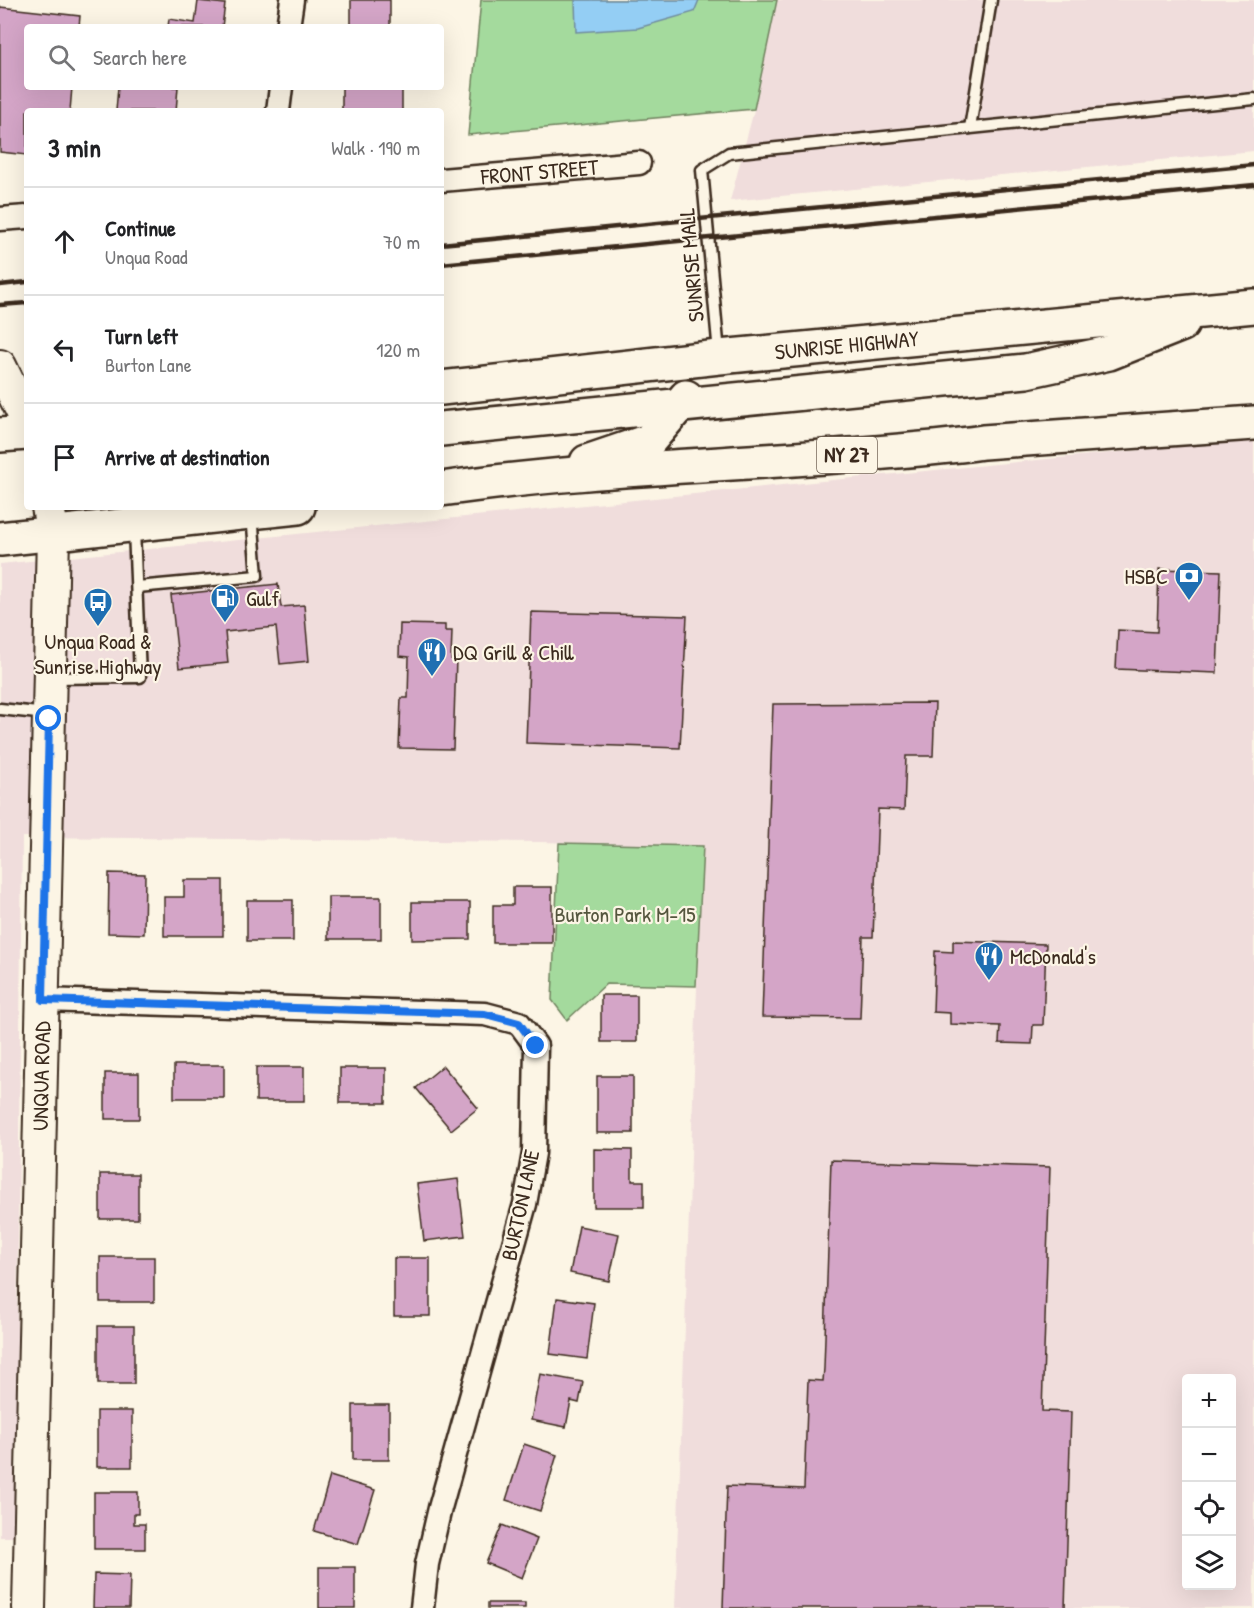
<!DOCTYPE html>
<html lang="en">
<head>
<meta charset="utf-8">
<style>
  :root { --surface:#fff; --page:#f6f6f6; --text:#202124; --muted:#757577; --line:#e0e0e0 }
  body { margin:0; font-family:"Patrick Hand",sans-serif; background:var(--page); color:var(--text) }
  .controls { position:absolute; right:18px; bottom:18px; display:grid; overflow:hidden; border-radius:6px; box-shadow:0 6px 24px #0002 }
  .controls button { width:54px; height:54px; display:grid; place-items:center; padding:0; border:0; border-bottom:2px solid var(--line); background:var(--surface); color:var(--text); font:30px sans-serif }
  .stop { position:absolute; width:18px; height:18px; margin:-14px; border:4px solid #1a73e8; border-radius:50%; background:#fff }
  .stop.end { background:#1a73e8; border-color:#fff; box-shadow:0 2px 6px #0008 }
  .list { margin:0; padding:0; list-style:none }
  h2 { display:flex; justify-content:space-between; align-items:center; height:78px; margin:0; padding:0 24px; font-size:26px }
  h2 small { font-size:20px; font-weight:400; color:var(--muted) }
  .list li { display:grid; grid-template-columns:39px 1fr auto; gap:18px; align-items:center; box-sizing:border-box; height:108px; padding:0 24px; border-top:2px solid var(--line) }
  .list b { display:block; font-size:22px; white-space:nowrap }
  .list p { margin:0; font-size:20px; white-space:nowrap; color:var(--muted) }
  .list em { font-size:20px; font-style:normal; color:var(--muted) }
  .icon { flex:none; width:33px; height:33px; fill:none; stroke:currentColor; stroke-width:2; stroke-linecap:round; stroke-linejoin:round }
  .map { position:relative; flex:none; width:1254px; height:1608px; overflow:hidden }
  .search { position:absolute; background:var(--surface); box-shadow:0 6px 24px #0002; left:24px; top:24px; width:420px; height:66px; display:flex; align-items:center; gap:15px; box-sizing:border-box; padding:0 21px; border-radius:6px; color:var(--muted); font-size:22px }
  .panel { position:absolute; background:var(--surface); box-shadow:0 6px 24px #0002; left:24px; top:108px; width:420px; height:402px; border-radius:6px }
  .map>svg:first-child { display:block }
  .built { fill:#f0dddc; fill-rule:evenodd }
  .green { fill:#a4da9d; stroke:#70825e; stroke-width:1.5 }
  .water { fill:#94cef4; stroke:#708c9e; stroke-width:1.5 }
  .building { fill:#d4a5c7; stroke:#3b2a1e; stroke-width:1.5 }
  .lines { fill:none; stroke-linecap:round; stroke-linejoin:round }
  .lane-casing { stroke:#3b2a1e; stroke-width:15 }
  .street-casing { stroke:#3b2a1e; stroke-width:27 }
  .secondary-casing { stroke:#3b2a1e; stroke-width:36 }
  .highway-casing { stroke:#3b2a1e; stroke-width:38 }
  .lane { stroke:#fcf5e5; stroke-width:10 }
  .street { stroke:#fcf5e5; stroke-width:22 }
  .secondary { stroke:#fcf5e5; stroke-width:32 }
  .highway { stroke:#fcf5e5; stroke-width:33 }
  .rail { stroke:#3b2a1e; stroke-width:4.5 }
  .route { stroke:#1a73e8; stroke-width:8 }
  .labels { text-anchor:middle; stroke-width:4.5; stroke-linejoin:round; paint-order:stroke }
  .shield { fill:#fcf5e5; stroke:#75675a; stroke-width:1.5 }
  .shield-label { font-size:21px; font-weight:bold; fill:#3b2a1e }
  .street-label { font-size:22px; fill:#3b2a1e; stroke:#fcf5e5 }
  .poi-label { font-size:22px; fill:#3b2a1e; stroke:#fcf5e5; text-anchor:start }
  .park-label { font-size:22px; fill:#55563e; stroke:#fcf5e5 }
</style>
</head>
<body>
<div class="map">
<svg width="1254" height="1608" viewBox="0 0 1254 1608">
  <rect width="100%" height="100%" fill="#fcf5e5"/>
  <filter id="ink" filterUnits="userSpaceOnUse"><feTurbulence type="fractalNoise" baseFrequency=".0167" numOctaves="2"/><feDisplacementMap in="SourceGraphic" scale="12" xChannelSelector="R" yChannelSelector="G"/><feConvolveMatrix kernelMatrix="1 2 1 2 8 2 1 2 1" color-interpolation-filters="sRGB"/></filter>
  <g filter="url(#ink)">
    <g class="built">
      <polygon points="777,0 1254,0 1254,151 730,201 754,110"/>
      <path d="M 1254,439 L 1254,1608 L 675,1608 L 702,846 L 539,842 L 22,837 L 15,1537 L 0,1537 L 0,564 L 843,479 ZM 1186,1378 L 1232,1378 L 1232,1586 L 1186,1586 Z"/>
    </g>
    <g class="green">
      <polygon points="481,0 777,0 754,109 468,135"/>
      <polygon points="559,843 703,846 696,986 606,984 567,1020 552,1000"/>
    </g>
    <polygon class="water" points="575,0 699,0 694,12 638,28 576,32"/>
    <g class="building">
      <rect x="351" y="0" width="39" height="27"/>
      <polygon points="198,1 225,4 222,27 168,27 169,19 195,23"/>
      <polygon points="0,7 80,16 79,27 27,27 27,87 72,87 70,111 27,111 27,155 0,152"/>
      <polygon points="118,87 178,87 176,111 116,111"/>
      <rect x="342" y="87" width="60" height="24"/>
      <polygon points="1159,569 1221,571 1217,673 1116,669 1118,630 1157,632"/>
      <polygon points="278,584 281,607 304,605 309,661 280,664 276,627 225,632 228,663 179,668 171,595"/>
      <polygon points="531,612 687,616 680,748 526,743"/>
      <polygon points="400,624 445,625 445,631 452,631 451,659 456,659 453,749 399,748 401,698 408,698 409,657 399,656"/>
      <polygon points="935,703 933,756 906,756 904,810 878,809 873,937 863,937 860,1018 762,1017 773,704"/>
      <polygon points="109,873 145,874 144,934 108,933"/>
      <polygon points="184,880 223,880 223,936 164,936 164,897 184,897"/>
      <polygon points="513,887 552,887 552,943 493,943 493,905 513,905"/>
      <rect x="328" y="897" width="53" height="42"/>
      <rect x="247" y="900" width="46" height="41"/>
      <polygon points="412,902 470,902 470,939 412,940"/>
      <polygon points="953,941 1046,944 1043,1025 1033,1025 1032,1044 999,1043 1000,1026 950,1024 950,1013 933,1012 935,951 953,952"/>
      <rect x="601" y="995" width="36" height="47"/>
      <rect x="174" y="1065" width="50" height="33"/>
      <polygon points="443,1066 478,1108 451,1130 416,1088"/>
      <rect x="256" y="1067" width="48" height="34"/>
      <rect x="340" y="1068" width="46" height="35"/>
      <rect x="105" y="1073" width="34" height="46"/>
      <rect x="597" y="1076" width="36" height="57"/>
      <polygon points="594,1149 632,1150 632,1181 644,1181 644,1207 594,1207"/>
      <polygon points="831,1160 1050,1167 1042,1411 1071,1412 1065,1608 723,1608 727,1486 804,1489 808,1380 823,1381 824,1368"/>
      <rect x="100" y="1174" width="38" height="45"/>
      <polygon points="458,1179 465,1236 424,1241 417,1184"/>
      <polygon points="579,1226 619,1234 609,1281 570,1273"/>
      <rect x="100" y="1257" width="54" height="45"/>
      <rect x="394" y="1258" width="36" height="58"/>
      <polygon points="557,1298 594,1303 587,1359 550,1354"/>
      <rect x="98" y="1326" width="36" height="58"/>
      <polygon points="540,1374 583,1382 579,1403 571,1401 566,1427 531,1420"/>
      <rect x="353" y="1405" width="36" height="55"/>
      <rect x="97" y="1411" width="35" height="56"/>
      <polygon points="524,1444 557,1455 540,1511 506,1500"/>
      <polygon points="330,1476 375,1490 358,1544 314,1531"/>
      <polygon points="94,1492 138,1492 138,1514 134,1514 134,1524 145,1524 145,1549 94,1549"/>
      <polygon points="502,1525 537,1539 522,1578 486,1563"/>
      <rect x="319" y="1567" width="36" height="41"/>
      <polygon points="94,1574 130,1575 129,1608 93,1608"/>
      <rect x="488" y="1603" width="37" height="5"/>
    </g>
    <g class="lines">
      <g class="lane-casing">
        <g id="lane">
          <polyline points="970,128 991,0"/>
          <polyline points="719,353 702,170 729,153 1254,99"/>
          <polyline points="137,587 257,576 252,514"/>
          <polyline points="52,678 140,677 134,529"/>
          <polyline points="0,709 47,714"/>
        </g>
      </g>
      <g class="street-casing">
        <g id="street">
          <polyline points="288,27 292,0"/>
          <polyline points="278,111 281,87"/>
          <path id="s1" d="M 441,180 L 639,163"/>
          <polyline points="0,219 27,217"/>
          <polyline points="43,1000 485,1014 519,1023 536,1046 534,1153 525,1204 440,1508 427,1564 422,1608"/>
        </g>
      </g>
      <g class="secondary-casing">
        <g id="secondary">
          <polyline points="0,366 27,421"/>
          <path id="s2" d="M 29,1608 L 53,535 L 48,507"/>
        </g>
      </g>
      <g class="highway-casing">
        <g id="highway">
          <path id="s3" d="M 441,388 L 719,357 L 1254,306"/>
          <polyline points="441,429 1026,371 1109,353 1182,324"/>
          <polyline points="0,435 27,433"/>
          <polyline points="587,462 649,441 686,397"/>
          <path d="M 441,489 C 572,470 705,466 837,456 C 886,452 935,449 983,442 L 1254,423"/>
          <polyline points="0,539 298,507"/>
        </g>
      </g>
      <use href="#lane" class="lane"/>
      <use href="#street" class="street"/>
      <use href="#secondary" class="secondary"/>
      <use href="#highway" class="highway"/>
      <g class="rail">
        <polyline points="441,244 1254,165"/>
        <polyline points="441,264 1254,185"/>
        <polyline points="0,285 27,282"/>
        <polyline points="0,305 27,303"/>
      </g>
    </g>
  </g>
  <g class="lines" filter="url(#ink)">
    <polyline class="route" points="49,719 43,1000 485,1014 519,1023 536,1046"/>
  </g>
  <defs>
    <g id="bank-pin" transform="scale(1.5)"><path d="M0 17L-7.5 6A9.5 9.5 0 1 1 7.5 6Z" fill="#1f6fb2" stroke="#fcf5e5"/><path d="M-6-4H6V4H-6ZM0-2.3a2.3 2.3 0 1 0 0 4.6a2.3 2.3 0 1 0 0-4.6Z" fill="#fff"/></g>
    <g id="fuel-pin" transform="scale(1.5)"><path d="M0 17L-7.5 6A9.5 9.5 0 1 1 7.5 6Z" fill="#1f6fb2" stroke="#fcf5e5"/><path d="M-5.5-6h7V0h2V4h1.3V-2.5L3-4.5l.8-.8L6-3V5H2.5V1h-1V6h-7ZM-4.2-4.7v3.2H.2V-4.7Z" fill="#fff"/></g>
    <g id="bus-pin" transform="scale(1.5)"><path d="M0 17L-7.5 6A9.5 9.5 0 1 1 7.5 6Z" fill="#1f6fb2" stroke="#fcf5e5"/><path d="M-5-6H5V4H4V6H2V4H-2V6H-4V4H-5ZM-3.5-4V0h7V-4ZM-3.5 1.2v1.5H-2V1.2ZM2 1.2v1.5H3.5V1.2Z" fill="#fff"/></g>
    <g id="restaurant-pin" transform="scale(1.5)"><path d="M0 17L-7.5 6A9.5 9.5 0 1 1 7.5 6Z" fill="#1f6fb2" stroke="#fcf5e5"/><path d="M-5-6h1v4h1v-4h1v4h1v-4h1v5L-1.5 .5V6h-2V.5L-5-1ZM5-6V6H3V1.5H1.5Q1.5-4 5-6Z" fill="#fff"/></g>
  </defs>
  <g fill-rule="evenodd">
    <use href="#bank-pin" x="1189" y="576"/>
    <use href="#fuel-pin" x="225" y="598"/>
    <use href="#bus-pin" x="98" y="602"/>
    <use href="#restaurant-pin" x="432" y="652"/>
    <use href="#restaurant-pin" x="989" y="956"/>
  </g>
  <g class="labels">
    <rect class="shield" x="817" y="437" width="60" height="36" rx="4.5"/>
    <g class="shield-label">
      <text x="847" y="462">NY 27</text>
    </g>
    <g class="street-label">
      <text dy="8" stroke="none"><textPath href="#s1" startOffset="99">FRONT STREET</textPath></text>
      <text transform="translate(691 265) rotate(-95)" y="8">SUNRISE MALL</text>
      <text dy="8" stroke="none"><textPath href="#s3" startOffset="408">SUNRISE HIGHWAY</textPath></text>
      <text dy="8" stroke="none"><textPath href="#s2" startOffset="532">UNQUA ROAD</textPath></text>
      <text transform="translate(520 1205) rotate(-78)" y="8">BURTON LANE</text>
    </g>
    <g class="poi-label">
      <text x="1168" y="584" text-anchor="end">HSBC</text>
      <text x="246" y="606">Gulf</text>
      <text x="98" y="649" text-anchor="middle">Unqua Road &amp;<tspan x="98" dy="25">Sunrise Highway</tspan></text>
      <text x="453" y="660">DQ Grill &amp; Chill</text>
      <text x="1010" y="964">McDonald's</text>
    </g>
    <g class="park-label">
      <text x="625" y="922">Burton Park M-15</text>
    </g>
  </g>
</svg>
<div class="controls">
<button>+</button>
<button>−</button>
<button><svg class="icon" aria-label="locate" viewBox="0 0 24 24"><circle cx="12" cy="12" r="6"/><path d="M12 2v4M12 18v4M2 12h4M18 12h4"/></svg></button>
<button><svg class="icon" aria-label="layers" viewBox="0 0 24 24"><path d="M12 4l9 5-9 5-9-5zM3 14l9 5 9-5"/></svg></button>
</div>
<div class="stop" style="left:49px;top:719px"></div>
<div class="stop end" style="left:536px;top:1046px"></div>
<div class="search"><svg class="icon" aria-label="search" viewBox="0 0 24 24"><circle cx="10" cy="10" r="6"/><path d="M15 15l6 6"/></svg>Search here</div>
<section class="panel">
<h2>3 min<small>Walk · 190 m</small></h2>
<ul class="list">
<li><svg class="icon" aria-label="ahead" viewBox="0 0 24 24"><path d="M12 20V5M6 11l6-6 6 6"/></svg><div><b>Continue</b><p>Unqua Road</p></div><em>70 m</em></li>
<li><svg class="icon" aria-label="left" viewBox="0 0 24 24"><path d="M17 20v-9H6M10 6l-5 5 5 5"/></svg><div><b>Turn left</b><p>Burton Lane</p></div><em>120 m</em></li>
<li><svg class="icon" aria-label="arrive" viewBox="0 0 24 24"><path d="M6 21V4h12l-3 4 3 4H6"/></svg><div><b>Arrive at destination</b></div></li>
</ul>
</section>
</div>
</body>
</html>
